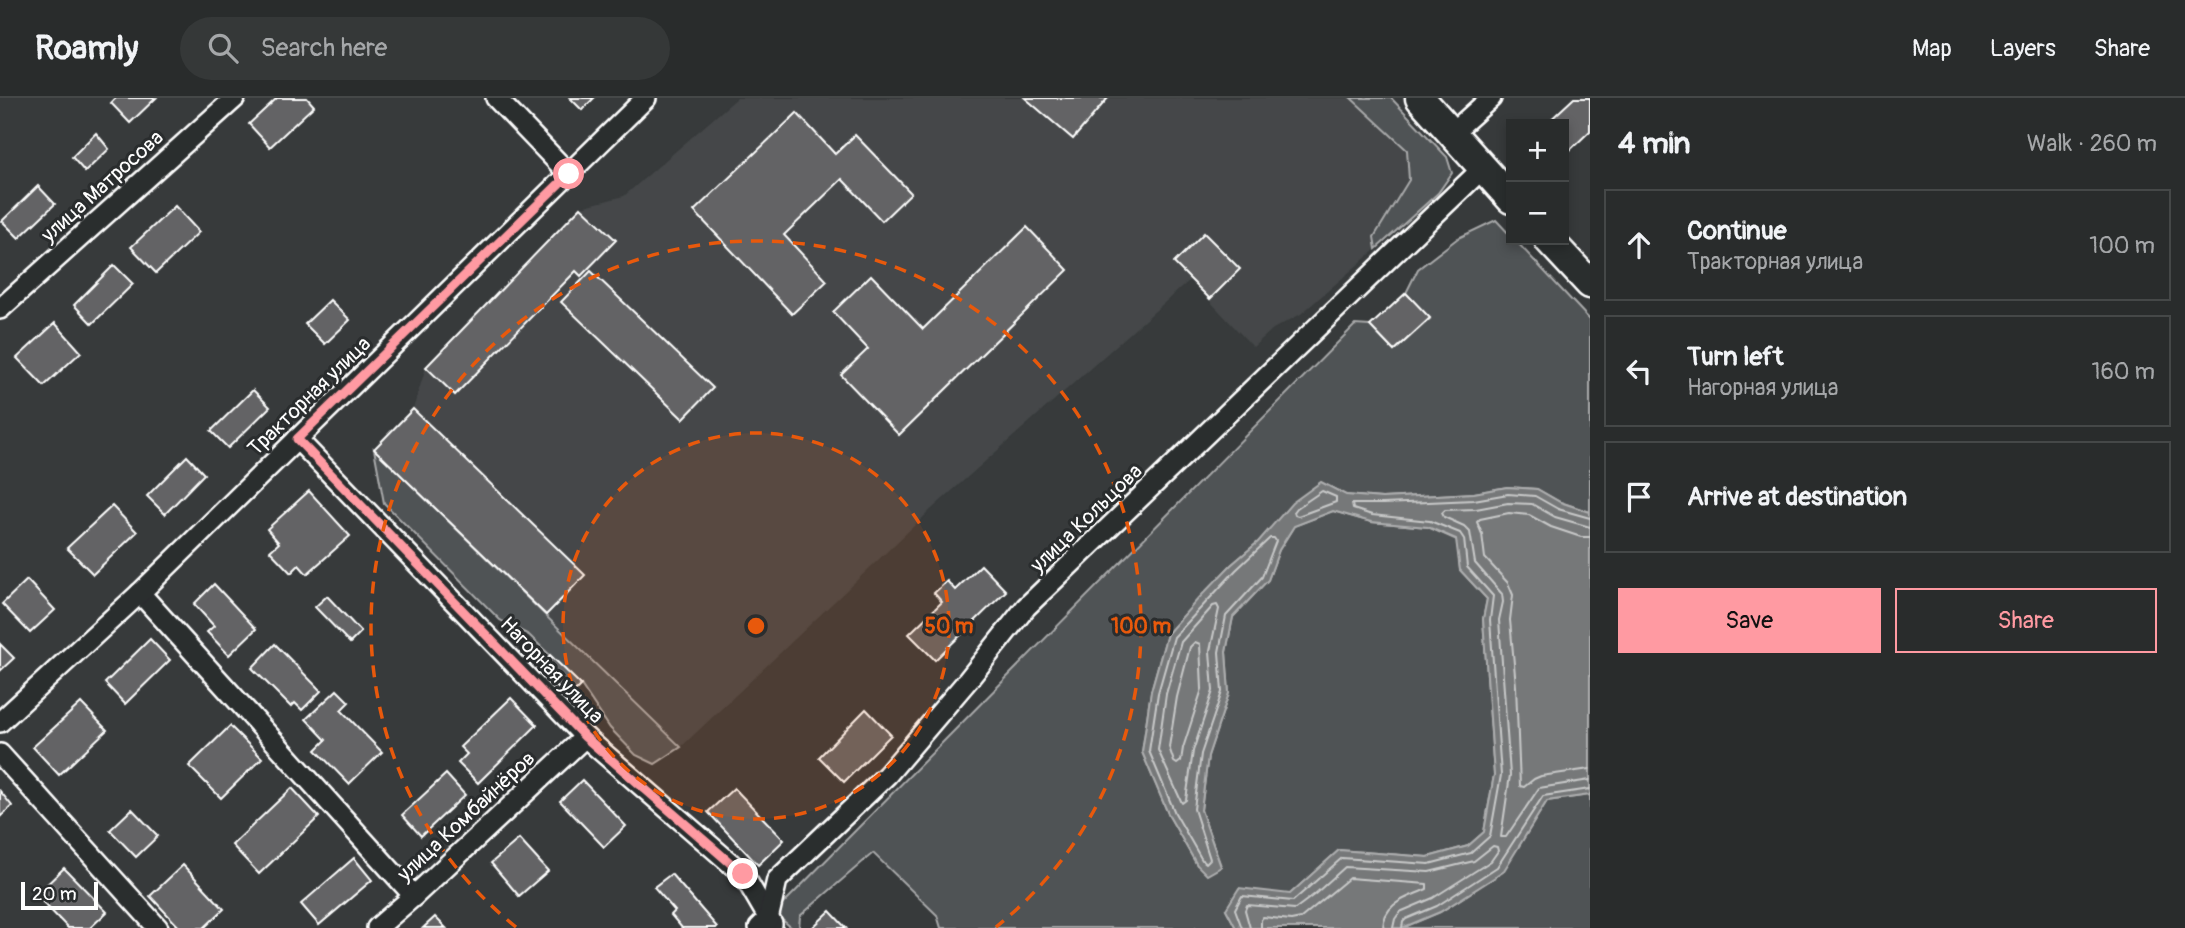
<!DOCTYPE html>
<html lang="en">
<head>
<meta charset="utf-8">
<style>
  :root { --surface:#292c2c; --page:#353838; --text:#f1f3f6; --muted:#a5a7a9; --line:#454848; --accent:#ff9aa2 }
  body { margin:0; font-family:Pangolin,sans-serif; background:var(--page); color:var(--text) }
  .controls { position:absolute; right:21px; top:21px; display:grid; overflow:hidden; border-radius:0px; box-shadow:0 4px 10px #0003 }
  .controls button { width:63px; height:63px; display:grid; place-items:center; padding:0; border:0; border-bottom:2px solid var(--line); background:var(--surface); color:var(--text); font:35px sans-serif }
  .scale { position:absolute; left:21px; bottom:18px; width:77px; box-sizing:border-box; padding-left:7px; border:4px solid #fff; border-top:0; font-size:19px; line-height:24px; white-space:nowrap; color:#fff; -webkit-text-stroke:5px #2a2d2e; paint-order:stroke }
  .stop { position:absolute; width:21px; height:21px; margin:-16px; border:5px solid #ff9aa2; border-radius:50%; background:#fff }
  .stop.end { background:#ff9aa2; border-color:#fff; box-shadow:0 2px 7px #0008 }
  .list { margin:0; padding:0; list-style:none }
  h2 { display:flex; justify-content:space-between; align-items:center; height:91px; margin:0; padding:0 28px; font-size:30px }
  h2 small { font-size:23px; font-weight:400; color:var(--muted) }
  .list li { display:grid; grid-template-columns:46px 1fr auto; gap:21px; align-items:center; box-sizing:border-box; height:112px; margin:0 14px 14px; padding:0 14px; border:2px solid var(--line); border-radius:0px }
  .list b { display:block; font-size:26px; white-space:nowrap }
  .list p { margin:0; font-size:23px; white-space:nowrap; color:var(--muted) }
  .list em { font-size:23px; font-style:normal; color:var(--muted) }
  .actions { display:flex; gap:14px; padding:21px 28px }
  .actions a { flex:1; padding:16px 0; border:2px solid var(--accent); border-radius:0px; text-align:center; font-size:24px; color:var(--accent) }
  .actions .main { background:var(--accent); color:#111 }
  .icon { flex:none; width:38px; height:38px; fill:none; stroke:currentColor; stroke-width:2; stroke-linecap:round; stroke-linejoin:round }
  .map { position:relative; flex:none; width:1590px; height:830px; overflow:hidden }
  header { display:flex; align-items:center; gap:42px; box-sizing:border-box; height:98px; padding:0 35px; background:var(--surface); border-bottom:2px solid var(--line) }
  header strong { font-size:33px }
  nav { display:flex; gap:38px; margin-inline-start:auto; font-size:24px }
  .search { width:490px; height:63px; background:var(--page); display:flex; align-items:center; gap:18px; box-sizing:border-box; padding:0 24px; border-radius:38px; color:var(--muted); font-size:26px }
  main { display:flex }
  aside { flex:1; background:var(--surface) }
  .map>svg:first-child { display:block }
  .built { fill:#444748 }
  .green { fill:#505354; stroke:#a8a9aa; stroke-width:2 }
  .water { fill:#767879; stroke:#adaeaf; stroke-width:2 }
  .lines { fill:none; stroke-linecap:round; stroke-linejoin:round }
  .shore { stroke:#c8c9c9; stroke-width:2 }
  .building { fill:#636465; stroke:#fff; stroke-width:2 }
  .street-casing { stroke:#fff; stroke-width:24 }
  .secondary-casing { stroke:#fff; stroke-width:33 }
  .street { stroke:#2a2d2e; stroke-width:19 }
  .secondary { stroke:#2a2d2e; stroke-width:28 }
  .route { stroke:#ff9aa2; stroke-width:9 }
  .ring { fill:none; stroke:#e8590c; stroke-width:3.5; stroke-dasharray:12 9 }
  .labels { text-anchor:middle; stroke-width:6; stroke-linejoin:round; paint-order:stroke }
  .street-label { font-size:21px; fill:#fff; stroke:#2a2d2e }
  .centre { fill:#e8590c; stroke:#2a2d2e; stroke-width:3.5 }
  .ring-label { font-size:21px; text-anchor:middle; font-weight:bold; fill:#e8590c; stroke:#2a2d2e; stroke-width:6; stroke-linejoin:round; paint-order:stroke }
</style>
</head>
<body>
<header>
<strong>Roamly</strong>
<div class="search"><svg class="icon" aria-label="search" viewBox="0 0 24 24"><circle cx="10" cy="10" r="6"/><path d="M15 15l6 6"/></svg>Search here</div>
<nav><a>Map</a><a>Layers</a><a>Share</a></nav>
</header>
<main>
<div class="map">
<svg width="1590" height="830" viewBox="0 0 1590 830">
  <rect width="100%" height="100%" fill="#373a3b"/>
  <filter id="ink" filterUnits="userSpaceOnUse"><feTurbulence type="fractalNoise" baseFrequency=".0143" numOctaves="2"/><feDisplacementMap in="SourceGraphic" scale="14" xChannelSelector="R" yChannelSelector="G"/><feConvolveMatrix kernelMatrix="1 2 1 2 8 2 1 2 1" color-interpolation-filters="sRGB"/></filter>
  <g filter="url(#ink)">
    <polygon class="built" points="737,0 1351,0 1407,52 1409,82 1374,139 1376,151 1301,216 1273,231 1253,249 1190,182 935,408 681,649 374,351 413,311 426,269 581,109 624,98"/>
    <g class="green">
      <polygon points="1351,0 1391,0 1447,59 1452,75 1438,95 1376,151 1374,139 1409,82 1407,52"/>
      <polygon points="1496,122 1511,138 1511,142 1515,142 1590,222 1590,414 1560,404 1537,391 1507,389 1474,395 1382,400 1346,397 1258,444 1231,467 1167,536 1151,593 1142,654 1169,718 1197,767 1221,768 1201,712 1208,658 1229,595 1226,554 1233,519 1268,482 1279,452 1294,428 1333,413 1371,424 1428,429 1457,442 1460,472 1487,501 1483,521 1494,677 1484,734 1468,748 1428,759 1339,752 1290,796 1226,811 1236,830 941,830 937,817 873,755 800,818 799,830 792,830 774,815 1355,227 1370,228 1394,253 1430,221 1406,195 1418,171 1458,140"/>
      <polygon points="374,351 681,649 655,666 636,657 610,630 581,587 529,537 500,522 384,405"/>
      <polygon points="1590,697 1590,830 1402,830 1440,814 1502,774 1547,703"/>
    </g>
    <polygon class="water" points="1321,384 1346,397 1382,400 1474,395 1507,389 1537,391 1560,404 1590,414 1590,697 1547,703 1503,774 1440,814 1402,830 1236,830 1226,811 1239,790 1290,796 1339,752 1428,759 1468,748 1484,734 1494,677 1483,521 1487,501 1460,472 1456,441 1428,429 1371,424 1333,413 1294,428 1279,452 1268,482 1233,519 1226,554 1229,595 1208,658 1201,712 1221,769 1207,777 1197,767 1169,718 1142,654 1151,593 1167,536 1199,500 1231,467 1258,444 1292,405"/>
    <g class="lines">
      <g class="shore">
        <polygon points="1322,393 1336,399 1336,404 1298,418 1295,417 1294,414 1297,410"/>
        <polyline points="1590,429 1555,419 1532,406 1508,405 1476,411 1445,412 1442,415 1444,419 1464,428 1470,434 1475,465 1502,496 1503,504 1499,522 1510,677 1501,739 1506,739 1539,690 1590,682"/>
        <polyline points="1590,439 1581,439 1551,429 1529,417 1509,415 1480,421 1477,424 1482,436 1485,460 1508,485 1513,497 1510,522 1516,588 1520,688 1524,689 1534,681 1541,678 1590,671"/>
        <polygon points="1270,440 1274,440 1276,443 1262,479 1226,518 1219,554 1222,594 1201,656 1194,711 1210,761 1206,765 1202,762 1175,715 1149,653 1158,595 1174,539 1236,472"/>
        <polygon points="1217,507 1219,511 1210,553 1213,593 1193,653 1186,702 1182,705 1158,652 1166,596 1181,544 1213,508"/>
        <polygon points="1195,544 1200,546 1202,591 1183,650 1181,663 1177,666 1174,664 1169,649 1177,599 1190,549"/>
        <polyline points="1242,830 1235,811 1242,798 1293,803 1342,760 1429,766 1471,755 1490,738 1501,677 1490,522 1493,498 1467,469 1464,441 1460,435 1430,423 1372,417 1353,411 1352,406 1383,406 1474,402 1508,396 1535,398 1558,411 1590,420"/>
        <polyline points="1250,830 1245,812 1247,807 1295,811 1315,796 1345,769 1429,774 1474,763 1493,748 1497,749 1498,753 1491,763 1433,800 1400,814 1395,821 1393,830"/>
        <path d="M 1261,830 L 1261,822 L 1263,819 L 1291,822 L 1301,820 L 1349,780 L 1427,786 L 1427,791 C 1407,800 1384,804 1383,830"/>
        <polyline points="1402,830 1403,824 1406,821 1437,808 1497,769 1543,698 1590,691"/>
      </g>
    </g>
    <g class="building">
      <polygon points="116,0 156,0 130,25 111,5"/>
      <polygon points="277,0 307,0 314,8 270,49 249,26"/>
      <polygon points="570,0 594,0 582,12"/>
      <polygon points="1025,0 1108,0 1073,41"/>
      <polygon points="1574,0 1590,0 1590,33 1566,56 1564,53 1564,26 1546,26"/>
      <polygon points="797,15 835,56 855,37 911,95 882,123 842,81 784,137 827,183 792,216 694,113"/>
      <polygon points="96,35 109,51 85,74 72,59"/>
      <polygon points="38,88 55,106 19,140 2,123"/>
      <polygon points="175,108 199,134 156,175 131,149"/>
      <polygon points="581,109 616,142 581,178 576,173 455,297 426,269"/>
      <polygon points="1027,129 1068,172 899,337 841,277 868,251 833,214 871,177 923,231"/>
      <polygon points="1204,135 1240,171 1210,201 1174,165"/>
      <polygon points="114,167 133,186 92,226 74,207"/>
      <polygon points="591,173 713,290 683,321 561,204"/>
      <polygon points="1406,195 1430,220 1394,253 1370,228"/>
      <polygon points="330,202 350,222 325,246 305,226"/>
      <polygon points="55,225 81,254 44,288 17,260"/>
      <polygon points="253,292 270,309 228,350 211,333"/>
      <polygon points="413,311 585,477 546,517 374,351"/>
      <polygon points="187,358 204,376 165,416 147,398"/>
      <polygon points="309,393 350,438 307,476 299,467 291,475 270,453 279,445 267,431"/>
      <polygon points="112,408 137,434 93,476 67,450"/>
      <polygon points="981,467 1006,493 935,562 909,536 942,504 934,495 947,483 955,492"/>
      <polygon points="27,482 55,512 30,535 2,506"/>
      <polygon points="214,486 256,531 229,557 207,534 214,528 194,506"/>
      <polygon points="327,498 361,534 350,545 315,509"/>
      <polygon points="150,541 170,562 125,606 105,585"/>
      <polygon points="0,546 14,560 0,573"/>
      <polygon points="275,546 321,593 302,612 295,605 291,609 252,570"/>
      <polygon points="550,557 581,587 568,600 538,570"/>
      <polygon points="337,592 349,604 341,612 382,654 349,686 316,652 326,642 306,621"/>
      <polygon points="511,600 537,627 478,685 458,665 467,656 460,649"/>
      <polygon points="81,605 107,632 59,677 33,649"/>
      <polygon points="866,611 891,637 844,684 819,659"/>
      <polygon points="230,628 262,660 221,700 189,668"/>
      <polygon points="446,676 465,697 421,738 402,717"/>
      <polygon points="582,682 626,728 604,749 560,703"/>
      <polygon points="292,690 319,719 259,776 232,747"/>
      <polygon points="734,690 784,742 758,767 708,714"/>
      <polygon points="0,693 12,708 0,719"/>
      <polygon points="132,711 158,738 136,759 110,732"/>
      <polygon points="519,741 548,773 519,798 491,765"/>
      <polygon points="354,760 372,782 319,827 301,806"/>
      <polygon points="183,767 224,811 204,830 180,830 150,798"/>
      <polygon points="64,770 107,814 90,830 68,830 36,797"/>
      <polygon points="671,776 717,829 716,830 682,830 671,817 675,813 654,789"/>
      <polygon points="830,813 846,830 812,830"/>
      <polygon points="435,819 446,830 423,830"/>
    </g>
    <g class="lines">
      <g class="street-casing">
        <g id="street">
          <polyline points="496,0 569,76"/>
          <polyline points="1452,35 1491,0"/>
          <polyline points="0,211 235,0"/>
          <polyline points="297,341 585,639 743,776 772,826"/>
          <polyline points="140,495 414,798"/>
          <polyline points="0,624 140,495 646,0"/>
          <polyline points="0,656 158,830"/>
          <polyline points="377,830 414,798 585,639"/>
          <polyline points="759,830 768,821 777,782 887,677 968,582 1026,509 1483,70"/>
        </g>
      </g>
      <g class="secondary-casing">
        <g id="secondary">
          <polyline points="1420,0 1511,101"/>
          <polyline points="1549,142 1590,186"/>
        </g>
      </g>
      <use href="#street" class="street"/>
      <use href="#secondary" class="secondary"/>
    </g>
  </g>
  <g class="lines" filter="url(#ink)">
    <polyline class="route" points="569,76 297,341 585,639 743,776"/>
  </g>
  <circle cx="756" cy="528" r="193" fill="#e8590c" fill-opacity=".12"/>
  <g class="ring">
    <circle cx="756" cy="528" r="193"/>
    <path d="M516 829A385 385 0 1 1 996 829"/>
  </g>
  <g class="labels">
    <g class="street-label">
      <text transform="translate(102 88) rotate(-42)" y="7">улица Матросова</text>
      <text transform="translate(309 298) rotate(-44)" y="7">Тракторная улица</text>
      <text transform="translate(1086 420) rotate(-44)" y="7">улица Кольцова</text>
      <text transform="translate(552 572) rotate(46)" y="7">Нагорная улица</text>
      <text transform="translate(466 718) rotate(-43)" y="7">улица Комбайнёров</text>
    </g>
  </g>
  <circle cx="756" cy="528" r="10" class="centre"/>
  <g class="ring-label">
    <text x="949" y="535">50 m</text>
    <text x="1141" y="535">100 m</text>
  </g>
</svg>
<div class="controls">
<button>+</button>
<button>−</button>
</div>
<div class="scale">20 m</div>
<div class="stop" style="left:569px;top:76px"></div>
<div class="stop end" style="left:743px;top:776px"></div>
</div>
<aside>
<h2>4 min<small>Walk · 260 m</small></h2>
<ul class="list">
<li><svg class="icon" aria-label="ahead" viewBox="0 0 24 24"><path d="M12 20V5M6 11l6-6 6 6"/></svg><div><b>Continue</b><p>Тракторная улица</p></div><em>100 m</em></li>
<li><svg class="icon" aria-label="left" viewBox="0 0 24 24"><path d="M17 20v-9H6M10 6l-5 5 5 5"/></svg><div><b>Turn left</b><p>Нагорная улица</p></div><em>160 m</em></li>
<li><svg class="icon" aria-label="arrive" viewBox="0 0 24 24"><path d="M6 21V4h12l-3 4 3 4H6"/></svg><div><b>Arrive at destination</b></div></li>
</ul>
<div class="actions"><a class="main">Save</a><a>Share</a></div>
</aside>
</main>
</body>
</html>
